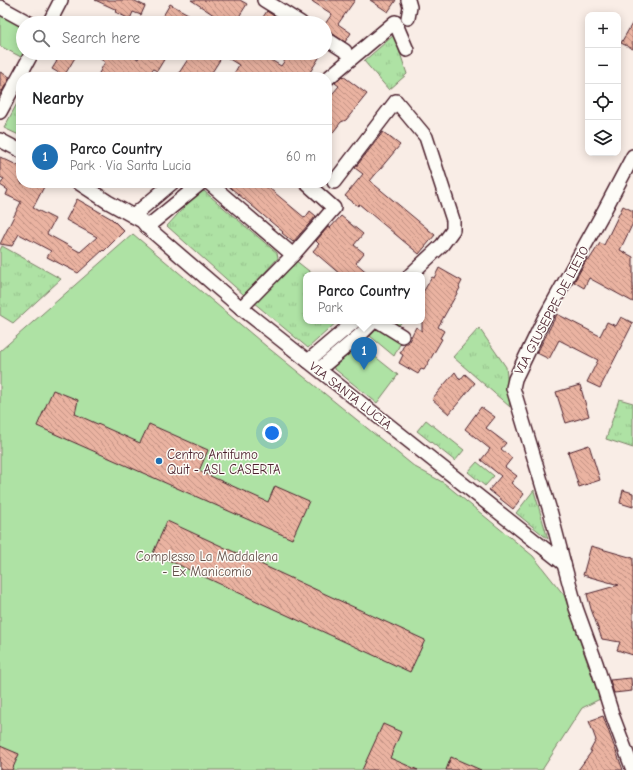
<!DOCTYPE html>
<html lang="en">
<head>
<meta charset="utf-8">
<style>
  :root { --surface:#fff; --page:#f6f6f6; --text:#202124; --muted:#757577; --line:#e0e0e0; --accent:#1f6fb2 }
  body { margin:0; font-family:"Comic Neue",sans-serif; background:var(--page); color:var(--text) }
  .controls { position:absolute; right:12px; top:12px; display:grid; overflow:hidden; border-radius:8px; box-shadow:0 2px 10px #0003 }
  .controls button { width:36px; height:36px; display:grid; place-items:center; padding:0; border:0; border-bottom:1px solid var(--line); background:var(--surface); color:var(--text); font:20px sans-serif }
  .you { position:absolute; left:272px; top:433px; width:14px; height:14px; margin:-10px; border:3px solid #fff; border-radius:50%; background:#1a73e8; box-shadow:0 0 0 6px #1a73e833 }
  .badge { display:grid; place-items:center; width:26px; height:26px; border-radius:50%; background:var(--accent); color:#fff; font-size:13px; font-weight:700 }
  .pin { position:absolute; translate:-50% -33px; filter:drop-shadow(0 1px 2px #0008) }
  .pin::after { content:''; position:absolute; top:21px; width:14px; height:12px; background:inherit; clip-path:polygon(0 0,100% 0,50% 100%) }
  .popup { position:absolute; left:303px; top:272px; width:122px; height:52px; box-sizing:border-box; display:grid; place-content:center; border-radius:8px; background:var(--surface); filter:drop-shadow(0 1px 3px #0005); font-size:13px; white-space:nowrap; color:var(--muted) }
  .popup b { font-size:15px; color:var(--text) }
  .popup::after { content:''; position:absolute; left:50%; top:100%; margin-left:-8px; border:8px solid transparent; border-top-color:var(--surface) }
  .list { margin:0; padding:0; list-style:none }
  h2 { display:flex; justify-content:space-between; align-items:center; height:52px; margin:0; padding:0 16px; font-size:17px }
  h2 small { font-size:13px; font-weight:400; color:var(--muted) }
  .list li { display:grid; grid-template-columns:26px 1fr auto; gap:12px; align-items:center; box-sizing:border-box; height:64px; padding:0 16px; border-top:1px solid var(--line) }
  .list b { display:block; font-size:15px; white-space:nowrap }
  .list p { margin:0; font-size:13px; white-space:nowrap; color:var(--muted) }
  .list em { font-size:13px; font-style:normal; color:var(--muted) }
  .icon { flex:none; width:22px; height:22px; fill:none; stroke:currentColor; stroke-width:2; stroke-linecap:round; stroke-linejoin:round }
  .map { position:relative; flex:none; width:633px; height:770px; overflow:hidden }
  .search { position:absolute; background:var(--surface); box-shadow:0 2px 10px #0003; left:16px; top:16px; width:316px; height:44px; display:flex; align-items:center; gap:10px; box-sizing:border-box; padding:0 14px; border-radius:22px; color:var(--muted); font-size:15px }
  .panel { position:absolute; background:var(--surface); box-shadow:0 2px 10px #0003; left:16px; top:72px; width:316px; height:116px; border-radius:16px }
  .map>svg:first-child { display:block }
  .grass { fill:url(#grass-tufts); stroke:#7c8068 }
  .park { fill:#aee2a4; stroke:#7c8068 }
  .building { fill:url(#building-back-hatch); stroke:#4a1f2b }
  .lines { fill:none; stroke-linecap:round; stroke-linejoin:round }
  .minor-casing { stroke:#4a1f2b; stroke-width:16 }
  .minor { stroke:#fdfcf7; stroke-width:13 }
  .poi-dot { fill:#1f6fb2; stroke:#fdfcf7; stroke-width:1.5 }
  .labels { text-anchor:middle; stroke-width:3; stroke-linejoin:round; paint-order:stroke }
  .street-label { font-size:13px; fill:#4a1f2b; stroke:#fdfcf7 }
  .poi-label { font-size:13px; fill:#4a1f2b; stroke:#fdfcf7; text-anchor:start }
  .park-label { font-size:13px; fill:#635049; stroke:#fdfcf7 }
</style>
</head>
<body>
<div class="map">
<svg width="633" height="770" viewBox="0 0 633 770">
  <defs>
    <pattern id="grass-tufts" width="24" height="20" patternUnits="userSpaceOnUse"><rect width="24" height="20" fill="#aee2a4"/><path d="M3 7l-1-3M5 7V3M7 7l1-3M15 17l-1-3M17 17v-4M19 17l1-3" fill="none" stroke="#97c18d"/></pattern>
    <pattern id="building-back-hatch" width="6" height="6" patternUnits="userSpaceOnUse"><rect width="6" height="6" fill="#eab3a1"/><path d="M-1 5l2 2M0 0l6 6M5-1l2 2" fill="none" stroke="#c09183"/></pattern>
  </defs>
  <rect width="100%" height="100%" fill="#f9ede6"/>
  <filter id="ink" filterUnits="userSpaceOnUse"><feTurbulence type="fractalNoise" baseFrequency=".025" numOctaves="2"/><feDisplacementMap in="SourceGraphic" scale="8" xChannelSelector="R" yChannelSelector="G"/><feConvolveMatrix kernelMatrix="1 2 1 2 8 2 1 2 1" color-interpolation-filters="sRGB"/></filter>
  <g filter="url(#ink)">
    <g class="grass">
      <polygon points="394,35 407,74 389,90 364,61"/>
      <polygon points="21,96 21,136 4,128"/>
      <polygon points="204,191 277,253 278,258 244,295 167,226 197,193"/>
      <polygon points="2,246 61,279 13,323 0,315 0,250"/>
      <polygon points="295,260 314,275 306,275 306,321 338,321 308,348 253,302"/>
      <polygon points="479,328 506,367 510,407 453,357"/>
      <polygon points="619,399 633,403 633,448 606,439"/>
      <polygon points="426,420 464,450 455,461 417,431"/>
      <polygon points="477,462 494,476 485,486 468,472"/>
      <polygon points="534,490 534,491 548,539 516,513"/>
    </g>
    <g class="park">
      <polygon points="0,15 23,27 23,53 21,57 0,46"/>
      <polygon points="133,234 266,346 415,467 444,483 533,556 564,595 600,699 582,708 542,770 0,770 0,351"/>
      <polygon points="385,321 402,321 393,334 402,340 394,356 370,336"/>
      <polygon points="358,343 398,375 377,403 331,366"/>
    </g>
    <g class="building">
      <polygon points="95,0 133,0 145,6 141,15 133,12 130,19 115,12 117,10"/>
      <polygon points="191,0 240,0 247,4 235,23 226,23"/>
      <polygon points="310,0 355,0 338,24 351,33 345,42 325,29 325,24 332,14"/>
      <polygon points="370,0 396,0 388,12"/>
      <polygon points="170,4 190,15 185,23 159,23"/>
      <polygon points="267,11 268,12 285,23 259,23"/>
      <polygon points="633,22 633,49 621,43"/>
      <polygon points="44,53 70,53 76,56 64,76 52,69 57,61"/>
      <polygon points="91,53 128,53 138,59 141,53 168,53 157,71 153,69 148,77 97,77 105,62"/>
      <polygon points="192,53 259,53 281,66 290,53 322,53 307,77 232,77 239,65 223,55 209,77 185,77 179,73"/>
      <polygon points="0,72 10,77 0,95"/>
      <polygon points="343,76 367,94 346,120 341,122 327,140 327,100 339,86 335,83"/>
      <polygon points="383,132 400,145 370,181 435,235 419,254 359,204 358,206 345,196 363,174 355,168"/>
      <polygon points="0,157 21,167 21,183 46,183 33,208 55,219 47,234 80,252 97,237 66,220 77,199 112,219 124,231 104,251 103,250 78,273 47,257 51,251 19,234 12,246 0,244 21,202 6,195 8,190 0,185 4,179 0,177"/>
      <polygon points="225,183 263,183 305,218 310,211 316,216 293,242 282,233 283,232"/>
      <polygon points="623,206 633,211 633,223 620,250 633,257 633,302 589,278 584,288 574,282 587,259 589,260 600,243 604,245"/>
      <polygon points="341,216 363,234 354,245 364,253 356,263 370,275 341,275 313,251 319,244 316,241 328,227 330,228"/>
      <polygon points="439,268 462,281 459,287 460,288 438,327 444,331 440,338 442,339 424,370 421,369 418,374 399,363 403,355 400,353 405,343 408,343 416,327 422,331 422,294 432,277 434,278"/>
      <polygon points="557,314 600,336 607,322 616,326 621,317 633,323 600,388 587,382 598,360 559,340 549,359 537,353"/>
      <polygon points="455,372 460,380 465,374 475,383 449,414 432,399"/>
      <polygon points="580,385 589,416 566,423 556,392"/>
      <polygon points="53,390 78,400 75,414 140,443 149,424 208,450 199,471 268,502 275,486 309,501 292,539 37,426"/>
      <polygon points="481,407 495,417 486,428 506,443 501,449 512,458 505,467 517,476 511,483 524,494 513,509 489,490 501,476 481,460 490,449 465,429"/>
      <polygon points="589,445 600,480 579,487 568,452"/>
      <polygon points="623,490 633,493 633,507 620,503"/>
      <polygon points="167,521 425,640 410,672 153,553"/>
      <polygon points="591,546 633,558 633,655 617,650 620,642 602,639 591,609 587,594 619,585 583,575"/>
      <polygon points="631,678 632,691 614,693 610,680"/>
      <polygon points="603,716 623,770 578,770 592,751 590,751 596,740 589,721"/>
      <polygon points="383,724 401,732 390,758 418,770 362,770"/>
      <polygon points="0,746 19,754 12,770 0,770"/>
      <polygon points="451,757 481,770 446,770"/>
    </g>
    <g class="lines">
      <g class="minor-casing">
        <g id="minor">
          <polyline points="264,0 301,23"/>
          <polyline points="408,0 410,7 408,18"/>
          <polyline points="0,7 29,23"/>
          <polyline points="49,23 61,0"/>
          <polyline points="325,38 345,51"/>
          <polyline points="327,79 395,22 407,50"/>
          <polyline points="0,112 32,53"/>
          <polyline points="0,140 21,151"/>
          <polyline points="334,182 396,101 426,137 453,220 453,230 442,245 410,275"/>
          <polyline points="79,183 108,202 142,221 147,227 241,308 564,564"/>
          <polyline points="209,183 293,255"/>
          <polyline points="133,216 172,183"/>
          <polyline points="147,227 201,183"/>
          <polyline points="241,308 293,255 334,208 306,183"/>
          <polyline points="378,321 402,336"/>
          <polyline points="308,361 355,321"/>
          <polyline points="323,366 360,335 374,321"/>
          <polyline points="633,770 613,717 596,663 576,608 564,564 551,514 513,388 515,379 543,321 604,211 633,156"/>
        </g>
      </g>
      <use href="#minor" class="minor"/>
    </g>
  </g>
  <circle class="poi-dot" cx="159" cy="461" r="4"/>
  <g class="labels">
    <g class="street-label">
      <text transform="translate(551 310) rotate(-62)" y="5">VIA GIUSEPPE DE LIETO</text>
      <text transform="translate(351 395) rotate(38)" y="5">VIA SANTA LUCIA</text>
    </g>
    <g class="poi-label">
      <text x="167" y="459">Centro Antifumo<tspan x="167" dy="15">Quit - ASL CASERTA</tspan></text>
    </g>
    <g class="park-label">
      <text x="207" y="561">Complesso La Maddalena<tspan x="207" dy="15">- Ex Manicomio</tspan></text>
    </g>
  </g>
</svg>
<div class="controls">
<button>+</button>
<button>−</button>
<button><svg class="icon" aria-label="locate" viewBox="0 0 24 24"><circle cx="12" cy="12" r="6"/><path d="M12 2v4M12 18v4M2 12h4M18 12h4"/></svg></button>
<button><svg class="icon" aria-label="layers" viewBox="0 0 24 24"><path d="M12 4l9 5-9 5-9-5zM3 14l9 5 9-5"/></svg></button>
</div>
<div class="you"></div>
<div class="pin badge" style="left:364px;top:370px">1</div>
<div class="popup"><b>Parco Country</b>Park</div>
<div class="search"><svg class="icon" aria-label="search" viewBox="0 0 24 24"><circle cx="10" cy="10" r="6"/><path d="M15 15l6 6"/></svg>Search here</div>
<section class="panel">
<h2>Nearby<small></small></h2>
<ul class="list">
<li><span class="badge">1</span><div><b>Parco Country</b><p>Park · Via Santa Lucia</p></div><em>60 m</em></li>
</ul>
</section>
</div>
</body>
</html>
